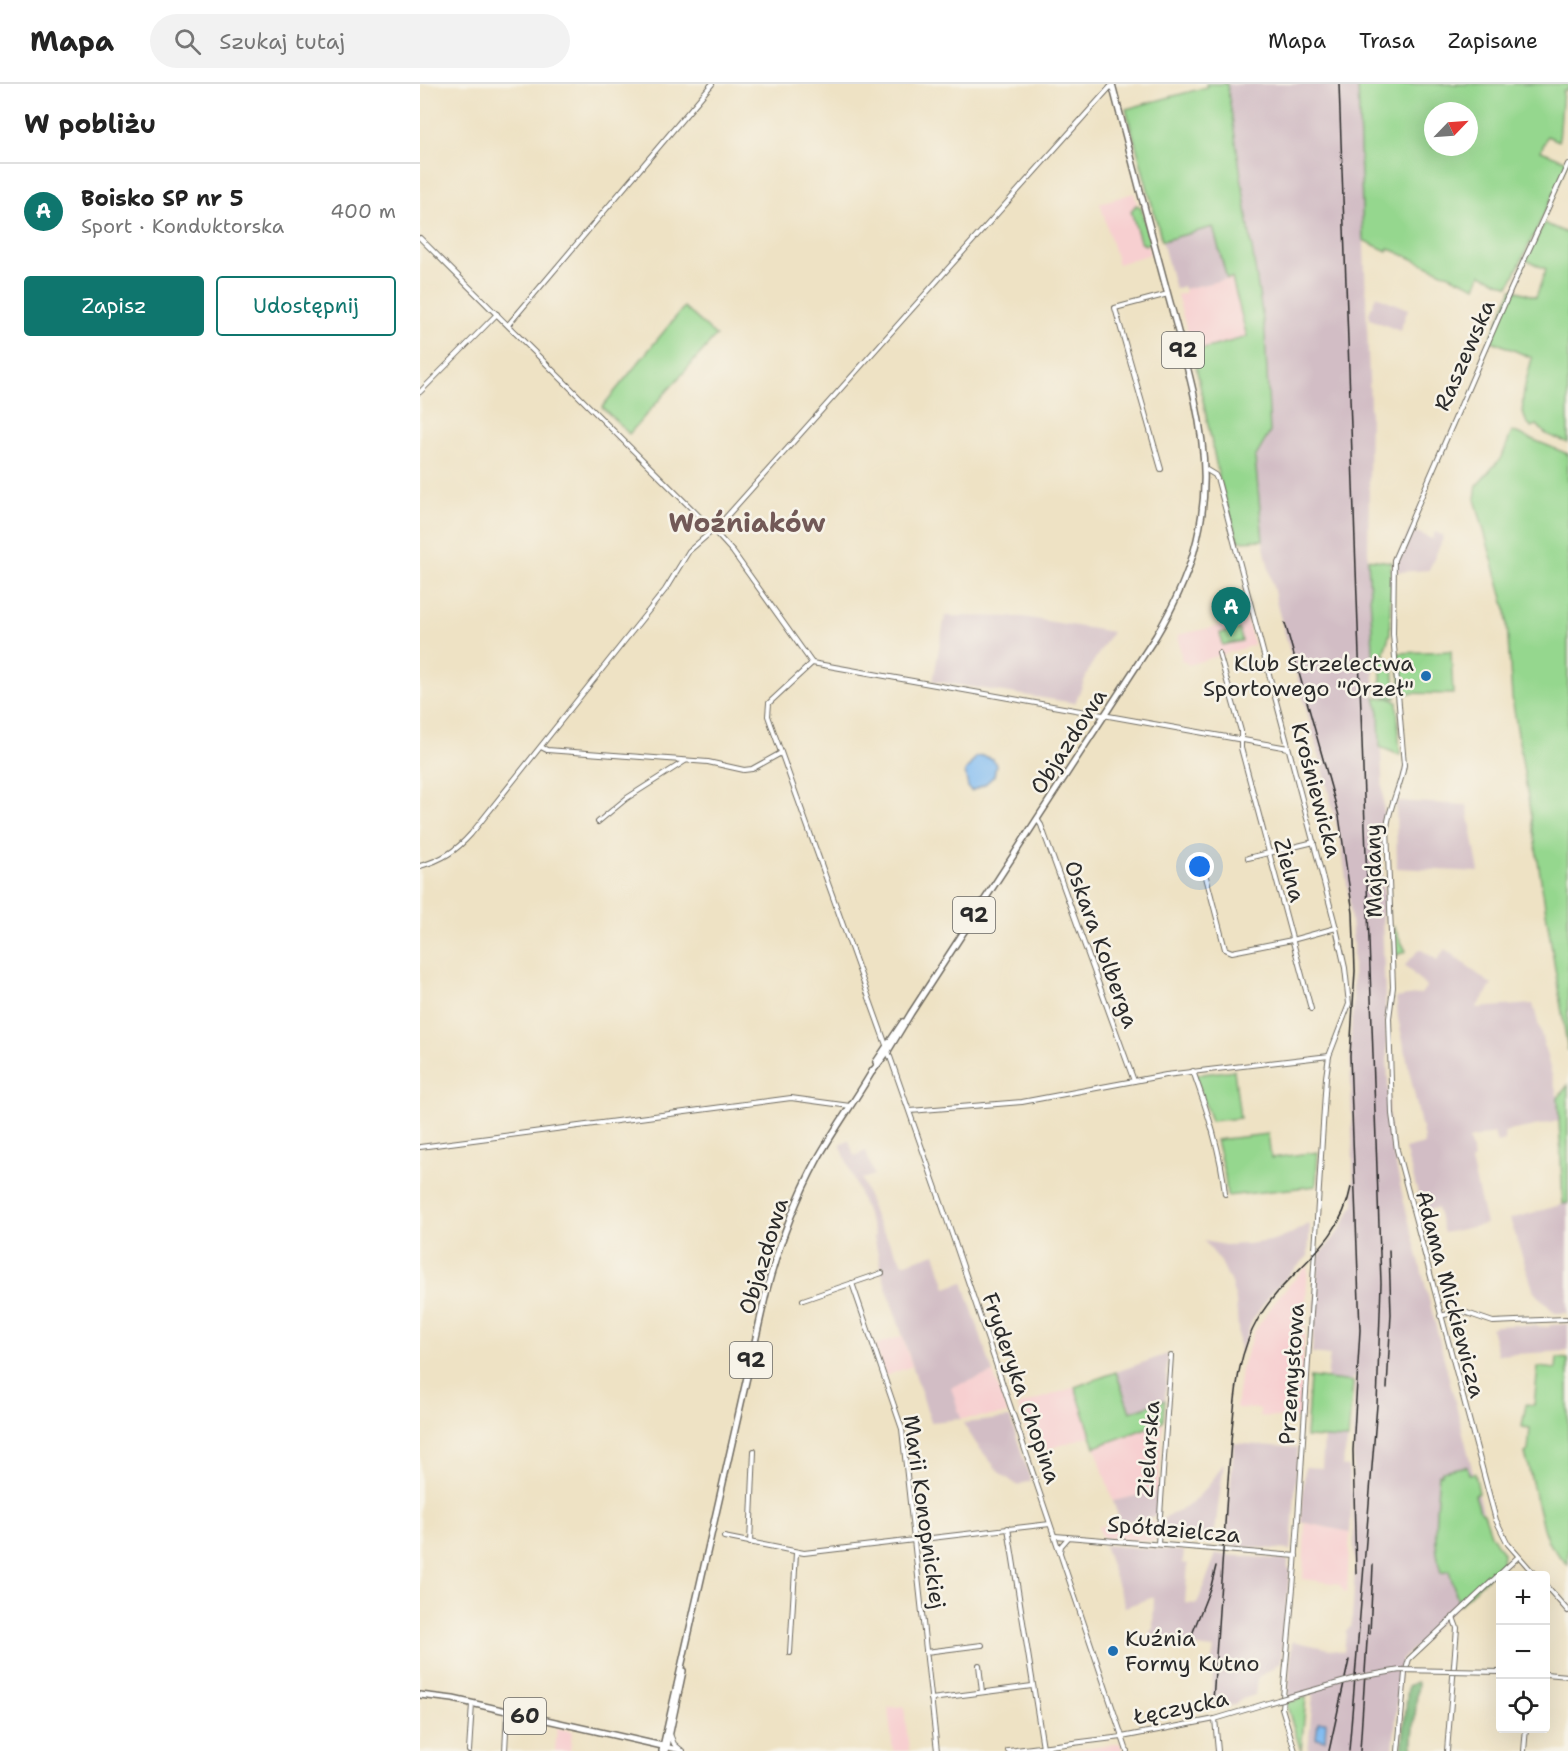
<!DOCTYPE html>
<html lang="pl">
<head>
<meta charset="utf-8">
<style>
  :root { --surface:#fff; --page:#f2f2f2; --text:#222; --muted:#767676; --line:#e0e0e0; --accent:#0f766e }
  body { margin:0; font-family:"Shantell Sans",sans-serif; background:var(--page); color:var(--text) }
  .controls { position:absolute; right:18px; bottom:18px; display:grid; overflow:hidden; border-radius:6px; box-shadow:0 6px 24px #0002 }
  .controls button { width:54px; height:54px; display:grid; place-items:center; padding:0; border:0; border-bottom:2px solid var(--line); background:var(--surface); color:var(--text); font:30px sans-serif }
  .compass { position:absolute; left:1004px; top:18px; width:54px; height:54px; border-radius:50%; background:var(--surface); box-shadow:0 6px 24px #0002; rotate:65deg }
  .you { position:absolute; left:780px; top:783px; width:21px; height:21px; margin:-15px; border:4px solid #fff; border-radius:50%; background:#1a73e8; box-shadow:0 0 0 9px #1a73e833 }
  .badge { display:grid; place-items:center; width:39px; height:39px; border-radius:50%; background:var(--accent); color:#fff; font-size:20px; font-weight:700 }
  .pin { position:absolute; translate:-50% -50px; filter:drop-shadow(0 2px 3px #0008) }
  .pin::after { content:''; position:absolute; top:32px; width:21px; height:18px; background:inherit; clip-path:polygon(0 0,100% 0,50% 100%) }
  .list { margin:0; padding:0; list-style:none }
  h2 { display:flex; justify-content:space-between; align-items:center; height:78px; margin:0; padding:0 24px; font-size:26px }
  h2 small { font-size:20px; font-weight:400; color:var(--muted) }
  .list li { display:grid; grid-template-columns:39px 1fr auto; gap:18px; align-items:center; box-sizing:border-box; height:96px; padding:0 24px; border-top:2px solid var(--line) }
  .list b { display:block; font-size:22px; white-space:nowrap }
  .list p { margin:0; font-size:20px; white-space:nowrap; color:var(--muted) }
  .list em { font-size:20px; font-style:normal; color:var(--muted) }
  .actions { display:flex; gap:12px; padding:18px 24px }
  .actions a { flex:1; padding:14px 0; border:2px solid var(--accent); border-radius:6px; text-align:center; font-size:21px; color:var(--accent) }
  .actions .main { background:var(--accent); color:#fff }
  .icon { flex:none; width:33px; height:33px; fill:none; stroke:currentColor; stroke-width:2; stroke-linecap:round; stroke-linejoin:round }
  .map { position:relative; flex:none; width:1148px; height:1667px; overflow:hidden }
  header { display:flex; align-items:center; gap:36px; box-sizing:border-box; height:84px; padding:0 30px; background:var(--surface); border-bottom:2px solid var(--line) }
  header strong { font-size:28px }
  nav { display:flex; gap:33px; margin-inline-start:auto; font-size:21px }
  .search { width:420px; height:54px; background:var(--page); display:flex; align-items:center; gap:15px; box-sizing:border-box; padding:0 21px; border-radius:33px; color:var(--muted); font-size:22px }
  main { display:flex }
  aside { flex:1; background:var(--surface) }
  .map>svg:first-child { display:block }
  .built { fill:#f7cfd0 }
  .industrial { fill:#d2bdc5 }
  .green { fill:#95d78e; stroke:#60815c; stroke-width:1.5; fill-rule:evenodd }
  .forest { fill:#78b879; stroke:#527252; stroke-width:1.5 }
  .water { fill:#80bbf2; stroke:#56738e; stroke-width:1.5 }
  .lines { fill:none; stroke-linecap:round; stroke-linejoin:round }
  .minor-casing { stroke:#6f6b61; stroke-width:6 }
  .major-casing { stroke:#6f6b61; stroke-width:8 }
  .minor { stroke:#fff; stroke-width:4 }
  .major { stroke:#fff; stroke-width:5 }
  .rail { stroke:#2b2b2b; stroke-width:1.5 }
  .minor-bridge-casing { stroke:#6f6b61; stroke-width:6; stroke-linecap:butt }
  .minor-bridge { stroke:#fff; stroke-width:4 }
  .poi-dot { fill:#1f6fb2; stroke:#f7f3e8; stroke-width:2 }
  .labels { text-anchor:middle; stroke-width:5; stroke-linejoin:round; paint-order:stroke }
  .shield { fill:#f7f3e8; stroke:#686764; stroke-width:1.5 }
  .shield-label { font-size:21px; font-weight:bold; fill:#2b2b2b }
  .street-label { font-size:22px; fill:#2b2b2b; stroke:#f7f3e8 }
  .poi-label { font-size:22px; fill:#2b2b2b; stroke:#f7f3e8; text-anchor:end }
  .quarter-label { font-size:26px; font-weight:bold; fill:#725957; stroke:#f7f3e8 }
</style>
</head>
<body>
<header>
<strong>Mapa</strong>
<div class="search"><svg class="icon" aria-label="search" viewBox="0 0 24 24"><circle cx="10" cy="10" r="6"/><path d="M15 15l6 6"/></svg>Szukaj tutaj</div>
<nav><a>Mapa</a><a>Trasa</a><a>Zapisane</a></nav>
</header>
<main>
<aside>
<h2>W pobliżu<small></small></h2>
<ul class="list">
<li><span class="badge">A</span><div><b>Boisko SP nr 5</b><p>Sport · Konduktorska</p></div><em>400 m</em></li>
</ul>
<div class="actions"><a class="main">Zapisz</a><a>Udostępnij</a></div>
</aside>
<div class="map">
<svg width="1148" height="1667" viewBox="0 0 1148 1667">
  <rect width="100%" height="100%" fill="#f7f3e8"/>
  <filter id="ink" filterUnits="userSpaceOnUse"><feTurbulence type="fractalNoise" baseFrequency=".0167" numOctaves="2"/><feDisplacementMap in="SourceGraphic" scale="12" xChannelSelector="R" yChannelSelector="G"/><feConvolveMatrix kernelMatrix="1 2 1 2 8 2 1 2 1" color-interpolation-filters="sRGB"/></filter>
  <filter id="wash" filterUnits="userSpaceOnUse"><feTurbulence type="fractalNoise" baseFrequency=".008" numOctaves="4" result="noise"/><feDisplacementMap in="SourceGraphic" scale="24" xChannelSelector="R" yChannelSelector="G"/><feGaussianBlur stdDeviation="1.35" result="paint"/><feColorMatrix in="noise" values="0 0 0 0 0 0 0 0 0 0 0 0 0 0 0 0 0 1.4 0 .05"/><feComposite in="paint" operator="in"/></filter>
  <g filter="url(#wash)">
    <rect width="100%" height="100%" fill="#eee2c4"/>
    <g class="built">
      <polygon points="714,109 730,170 698,180 680,119"/>
      <polygon points="811,194 827,253 773,268 757,211 765,209 764,205"/>
      <polygon points="827,536 834,561 768,581 765,577 762,578 758,551"/>
      <polygon points="888,1181 880,1335 840,1332 840,1325 816,1324 821,1285 834,1248 858,1213"/>
      <polygon points="482,1252 492,1282 465,1292 455,1261"/>
      <polygon points="573,1289 588,1330 541,1335 530,1303"/>
      <polygon points="655,1303 672,1351 614,1370 598,1322"/>
      <polygon points="743,1338 738,1407 693,1417 675,1363"/>
      <polygon points="736,1438 735,1457 682,1454 678,1442 712,1443"/>
      <polygon points="885,1439 930,1448 927,1508 924,1508 919,1500 883,1495"/>
      <polygon points="484,1622 489,1667 473,1667 468,1624"/>
      <polygon points="137,1644 152,1647 150,1667 135,1667"/>
      <polygon points="700,1659 703,1667 638,1667 656,1665"/>
    </g>
    <g class="industrial">
      <polygon points="807,0 938,0 950,321 948,475 955,614 959,628 964,732 962,773 963,802 966,816 962,831 970,1054 983,1114 1063,1427 1071,1450 1083,1469 1082,1479 981,1576 973,1667 888,1667 893,1610 868,1615 872,1557 924,1568 926,1548 931,1542 933,1522 935,1482 932,1412 930,1448 881,1438 885,1383 902,1384 904,1354 928,1355 922,1382 928,1383 932,1411 935,1294 932,1293 932,1297 907,1295 910,1271 892,1269 898,1173 920,1146 934,1120 930,963 933,916 933,861 929,814 921,759 902,681 858,525 841,449 835,373 850,348 845,249"/>
      <polygon points="794,143 807,195 764,205 763,202 755,205 742,157"/>
      <polygon points="956,212 988,225 980,247 950,235 949,229"/>
      <polygon points="990,445 1012,455 1015,448 1024,452 1009,486 977,488 977,476"/>
      <polygon points="525,532 603,533 692,548 670,583 655,619 513,597"/>
      <polygon points="976,717 1047,721 1059,788 977,784"/>
      <polygon points="1000,865 1017,876 1025,865 1072,901 1056,924 1113,920 1138,1014 1139,1037 1084,1048 1085,1057 1077,1059 1074,1049 1049,1055 1054,1075 1051,1077 1066,1140 1024,1149 1017,1124 1003,1127 985,1065 1004,1060 1004,1055 978,934 976,914 1001,910 1006,903 985,881"/>
      <polygon points="429,1056 434,1072 446,1067 454,1091 442,1095 456,1136 483,1180 515,1169 526,1204 543,1198 573,1289 531,1303 541,1335 511,1338 463,1193 454,1153 455,1151 420,1060"/>
      <polygon points="1148,1119 1148,1229 1135,1229 1114,1208 1090,1135"/>
      <polygon points="890,1139 888,1172 852,1208 832,1237 820,1271 816,1217 811,1199 801,1178 784,1157 805,1161 828,1160 850,1157 867,1152"/>
      <polygon points="1148,1240 1148,1267 1078,1271 1071,1244 1076,1242 1094,1241 1129,1243 1130,1241"/>
      <polygon points="748,1270 745,1316 710,1328 696,1288"/>
      <polygon points="590,1334 611,1397 597,1401 580,1389 557,1361 543,1339"/>
      <polygon points="814,1359 878,1364 871,1466 808,1462 808,1457 806,1457"/>
      <polygon points="804,1379 793,1460 741,1455 743,1435 772,1419 789,1401"/>
      <polygon points="738,1407 737,1431 722,1436 700,1438 693,1417"/>
      <polygon points="684,1461 764,1467 763,1479 768,1480 765,1519 777,1520 796,1470 868,1476 868,1484 870,1485 861,1578 837,1595 835,1611 822,1615 813,1621 791,1624 793,1589 790,1586 794,1565 744,1559 741,1564 730,1550 733,1544 734,1513 705,1523"/>
    </g>
    <g class="green">
      <polygon points="786,0 807,0 845,249 850,348 835,374 843,456 818,457 799,394 773,268 827,253 812,194 807,195 793,143 742,157 706,25 787,3"/>
      <path d="M 938,0 L 1148,0 L 1148,6 L 1143,7 L 1139,57 L 1127,52 L 1121,67 L 1147,77 L 1139,99 L 1089,202 L 1061,190 L 1056,203 L 968,164 L 967,167 L 943,156 ZM 1013,27 L 1049,27 L 1049,63 L 1013,63 Z"/>
      <path d="M 716,121 L 721,123 L 730,159 C 726,162 723,161 720,157 L 711,127 Z"/>
      <path d="M 1124,139 L 1146,149 L 1148,147 L 1148,359 L 1126,350 L 1117,341 L 1112,343 C 1093,331 1108,292 1112,274 L 1070,256 L 1092,205 L 1116,213 L 1126,185 L 1106,176 Z"/>
      <polygon points="264,223 296,252 209,350 182,323"/>
      <polygon points="1092,347 1148,370 1148,967 1092,613 1086,525 1055,415 1057,401 1082,373"/>
      <polygon points="948,475 971,478 970,549 963,571 966,572 973,582 976,614 961,611 961,581 954,581"/>
      <polygon points="819,545 822,557 802,561 800,549"/>
      <polygon points="1031,567 1033,610 981,609 978,569"/>
      <polygon points="955,614 970,614 977,618 980,671 960,663 959,628"/>
      <polygon points="973,842 986,867 975,872 974,871"/>
      <polygon points="814,986 820,1034 791,1037 775,991"/>
      <polygon points="1148,1001 1148,1119 1143,1120 1138,1014"/>
      <polygon points="848,1050 851,1074 898,1068 896,1102 807,1112 805,1092 796,1056"/>
      <polygon points="1137,1274 1148,1275 1148,1481 1128,1458 1123,1444 1105,1369 1108,1367 1110,1344 1102,1343 1106,1320 1114,1321 1118,1283 1136,1285"/>
      <polygon points="696,1288 710,1328 745,1316 743,1338 675,1363 655,1303"/>
      <polygon points="890,1293 933,1298 928,1355 886,1353"/>
      <path d="M 1047,1382 L 1049,1390 L 1055,1389 L 1059,1409 L 1055,1411 L 1060,1427 L 1064,1429 L 1071,1450 L 1083,1469 L 1082,1479 L 1039,1521 L 1029,1487 L 1021,1489 C 1012,1456 1016,1424 1019,1390 L 1022,1390 L 1022,1387 Z"/>
      <polygon points="886,1613 881,1667 866,1619"/>
    </g>
    <polygon class="forest" points="996,1598 998,1599 992,1667 982,1667 988,1602"/>
    <g class="water">
      <polygon points="563,672 573,675 576,681 574,692 564,701 551,707 548,703 545,688 556,673"/>
      <polygon points="898,1638 906,1638 905,1656 896,1654"/>
    </g>
  </g>
  <g filter="url(#ink)">
    <g class="lines">
      <g class="minor-casing">
        <g id="minor">
          <polyline points="0,154 293,446 313,468 392,579 868,664"/>
          <polyline points="88,241 292,0"/>
          <polyline points="0,308 77,230"/>
          <polyline points="741,385 695,224 748,210"/>
          <polyline points="785,385 795,391 798,397 916,844 925,884 929,920 909,972 906,993 875,1482 862,1624 875,1667"/>
          <polyline points="799,569 821,647 821,664 891,925"/>
          <polyline points="392,579 349,619 348,632 466,961"/>
          <polyline points="121,663 127,666 288,678 324,686 332,685 361,669"/>
          <polyline points="617,735 621,741 714,997"/>
          <polyline points="178,738 207,714 265,677"/>
          <polyline points="828,774 894,758"/>
          <path d="M 0,782 C 22,776 36,767 51,750 L 245,506 L 269,467 L 299,441 L 692,1"/>
          <polyline points="786,793 805,865 812,868 872,856 916,844"/>
          <polyline points="468,967 533,1153 707,1667"/>
          <path d="M 773,987 C 787,1026 801,1068 805,1110"/>
          <polyline points="490,1027 602,1018 746,991 909,972"/>
          <polyline points="0,1063 371,1014 430,1022"/>
          <polyline points="432,1199 482,1345 517,1667"/>
          <polyline points="383,1216 462,1189"/>
          <polyline points="1020,1232 1041,1227 1073,1238 1146,1235"/>
          <polyline points="588,1444 623,1663"/>
          <polyline points="635,1452 876,1472"/>
          <polyline points="304,1453 384,1469 630,1440"/>
          <polyline points="330,1459 334,1367"/>
          <polyline points="738,1460 751,1272"/>
          <polyline points="640,1468 641,1462 648,1454"/>
          <path d="M 1116,1492 L 1088,1460 L 1076,1436 L 977,1066 L 972,1030 L 969,934 L 973,903 L 967,744 C 969,721 981,703 984,681 L 973,550 L 974,476 L 1091,205 L 1148,80"/>
          <polyline points="1126,1502 1148,1527"/>
          <polyline points="506,1568 562,1561"/>
          <polyline points="370,1569 376,1469"/>
          <polyline points="559,1581 562,1608"/>
          <polyline points="1126,1590 1148,1592"/>
          <polyline points="511,1615 612,1602"/>
          <polyline points="795,1635 798,1667"/>
          <polyline points="250,1650 254,1660 261,1666"/>
          <polyline points="247,1663 263,1667"/>
          <polyline points="49,1667 52,1620"/>
          <polyline points="85,1667 87,1628"/>
          <polyline points="588,1667 702,1653 795,1635 858,1616"/>
          <polyline points="978,1667 985,1589 989,1575 1098,1473"/>
          <polyline points="1027,1667 1037,1544 1033,1533"/>
          <polyline points="1104,1667 1106,1644"/>
        </g>
      </g>
      <g class="major-casing">
        <g id="major">
          <polyline points="456,978 483,938"/>
          <path d="M 452,988 L 468,967 L 491,929 L 736,552 C 812,424 784,344 748,211 C 729,141 710,70 692,0"/>
          <polyline points="0,1611 33,1615 247,1663"/>
          <path d="M 242,1667 L 347,1205 C 359,1160 375,1117 397,1076 C 414,1045 435,1017 453,986"/>
          <polyline points="246,1667 263,1587"/>
        </g>
      </g>
      <use href="#minor" class="minor"/>
      <use href="#major" class="major"/>
      <g class="rail">
        <polyline points="919,0 961,1199 957,1321 929,1667"/>
        <polyline points="865,539 919,732 933,829 935,887 930,972 940,1246 933,1366 936,1490"/>
        <polyline points="967,1304 971,1230 969,1166"/>
        <path d="M 804,1458 C 806,1420 809,1382 812,1345 C 816,1305 818,1270 838,1235 C 867,1185 919,1165 931,1103"/>
        <polyline points="950,1550 953,1481"/>
        <polyline points="771,1553 791,1502 796,1482"/>
        <polyline points="793,1617 804,1452"/>
        <polyline points="909,1667 929,1576"/>
        <polyline points="940,1667 948,1541"/>
      </g>
      <g class="minor-bridge-casing">
        <polyline id="minor-bridge" points="858,1616 940,1593 980,1586 1080,1588"/>
      </g>
      <use href="#minor-bridge" class="minor-bridge"/>
    </g>
  </g>
  <g class="poi-dot">
    <circle cx="1006" cy="592" r="6"/>
    <circle cx="693" cy="1567" r="6"/>
  </g>
  <g class="labels">
    <g class="shield">
      <rect x="742" y="248" width="42" height="36" rx="4.5"/>
      <rect x="533" y="813" width="42" height="36" rx="4.5"/>
      <rect x="310" y="1258" width="42" height="36" rx="4.5"/>
      <rect x="84" y="1614" width="42" height="36" rx="4.5"/>
    </g>
    <g class="shield-label">
      <text x="763" y="273">92</text>
      <text x="554" y="838">92</text>
      <text x="331" y="1283">92</text>
      <text x="105" y="1639">60</text>
    </g>
    <g class="street-label">
      <text transform="translate(1044 271) rotate(-66)" y="8">Raszewska</text>
      <text transform="translate(648 657) rotate(-57)" y="8">Objazdowa</text>
      <text transform="translate(897 706) rotate(75)" y="8">Krośniewicka</text>
      <text transform="translate(870 786) rotate(75)" y="8">Zielna</text>
      <text transform="translate(953 787) rotate(-91)" y="8">Majdany</text>
      <text transform="translate(682 860) rotate(70)" y="8">Oskara Kolberga</text>
      <text transform="translate(343 1172) rotate(-73)" y="8">Objazdowa</text>
      <text transform="translate(1031 1210) rotate(75)" y="8">Adama Mickiewicza</text>
      <text transform="translate(871 1290) rotate(-86)" y="8">Przemysłowa</text>
      <text transform="translate(602 1304) rotate(71)" y="8">Fryderyka Chopina</text>
      <text transform="translate(728 1365) rotate(-86)" y="8">Zielarska</text>
      <text transform="translate(505 1428) rotate(82)" y="8">Marii Konopnickiej</text>
      <text transform="translate(754 1445) rotate(5)" y="8">Spółdzielcza</text>
      <text transform="translate(761 1623) rotate(-12)" y="8">Łęczycka</text>
    </g>
    <g class="poi-label">
      <text x="994" y="587">Klub Strzelectwa<tspan x="994" dy="25">Sportowego "Orzeł"</tspan></text>
      <text x="705" y="1562" text-anchor="start">Kuźnia<tspan x="705" dy="25">Formy Kutno</tspan></text>
    </g>
    <g class="quarter-label">
      <text x="327" y="448">Woźniaków</text>
    </g>
  </g>
</svg>
<div class="controls">
<button>+</button>
<button>−</button>
<button><svg class="icon" aria-label="locate" viewBox="0 0 24 24"><circle cx="12" cy="12" r="6"/><path d="M12 2v4M12 18v4M2 12h4M18 12h4"/></svg></button>
</div>
<svg class="compass" viewBox="-18 -18 36 36"><path d="M0-13l5 13h-10z" fill="#e53935"/><path d="M0 13l5-13h-10z" fill="#767676"/></svg>
<div class="you"></div>
<div class="pin badge" style="left:811px;top:553px">A</div>
</div>
</main>
</body>
</html>
